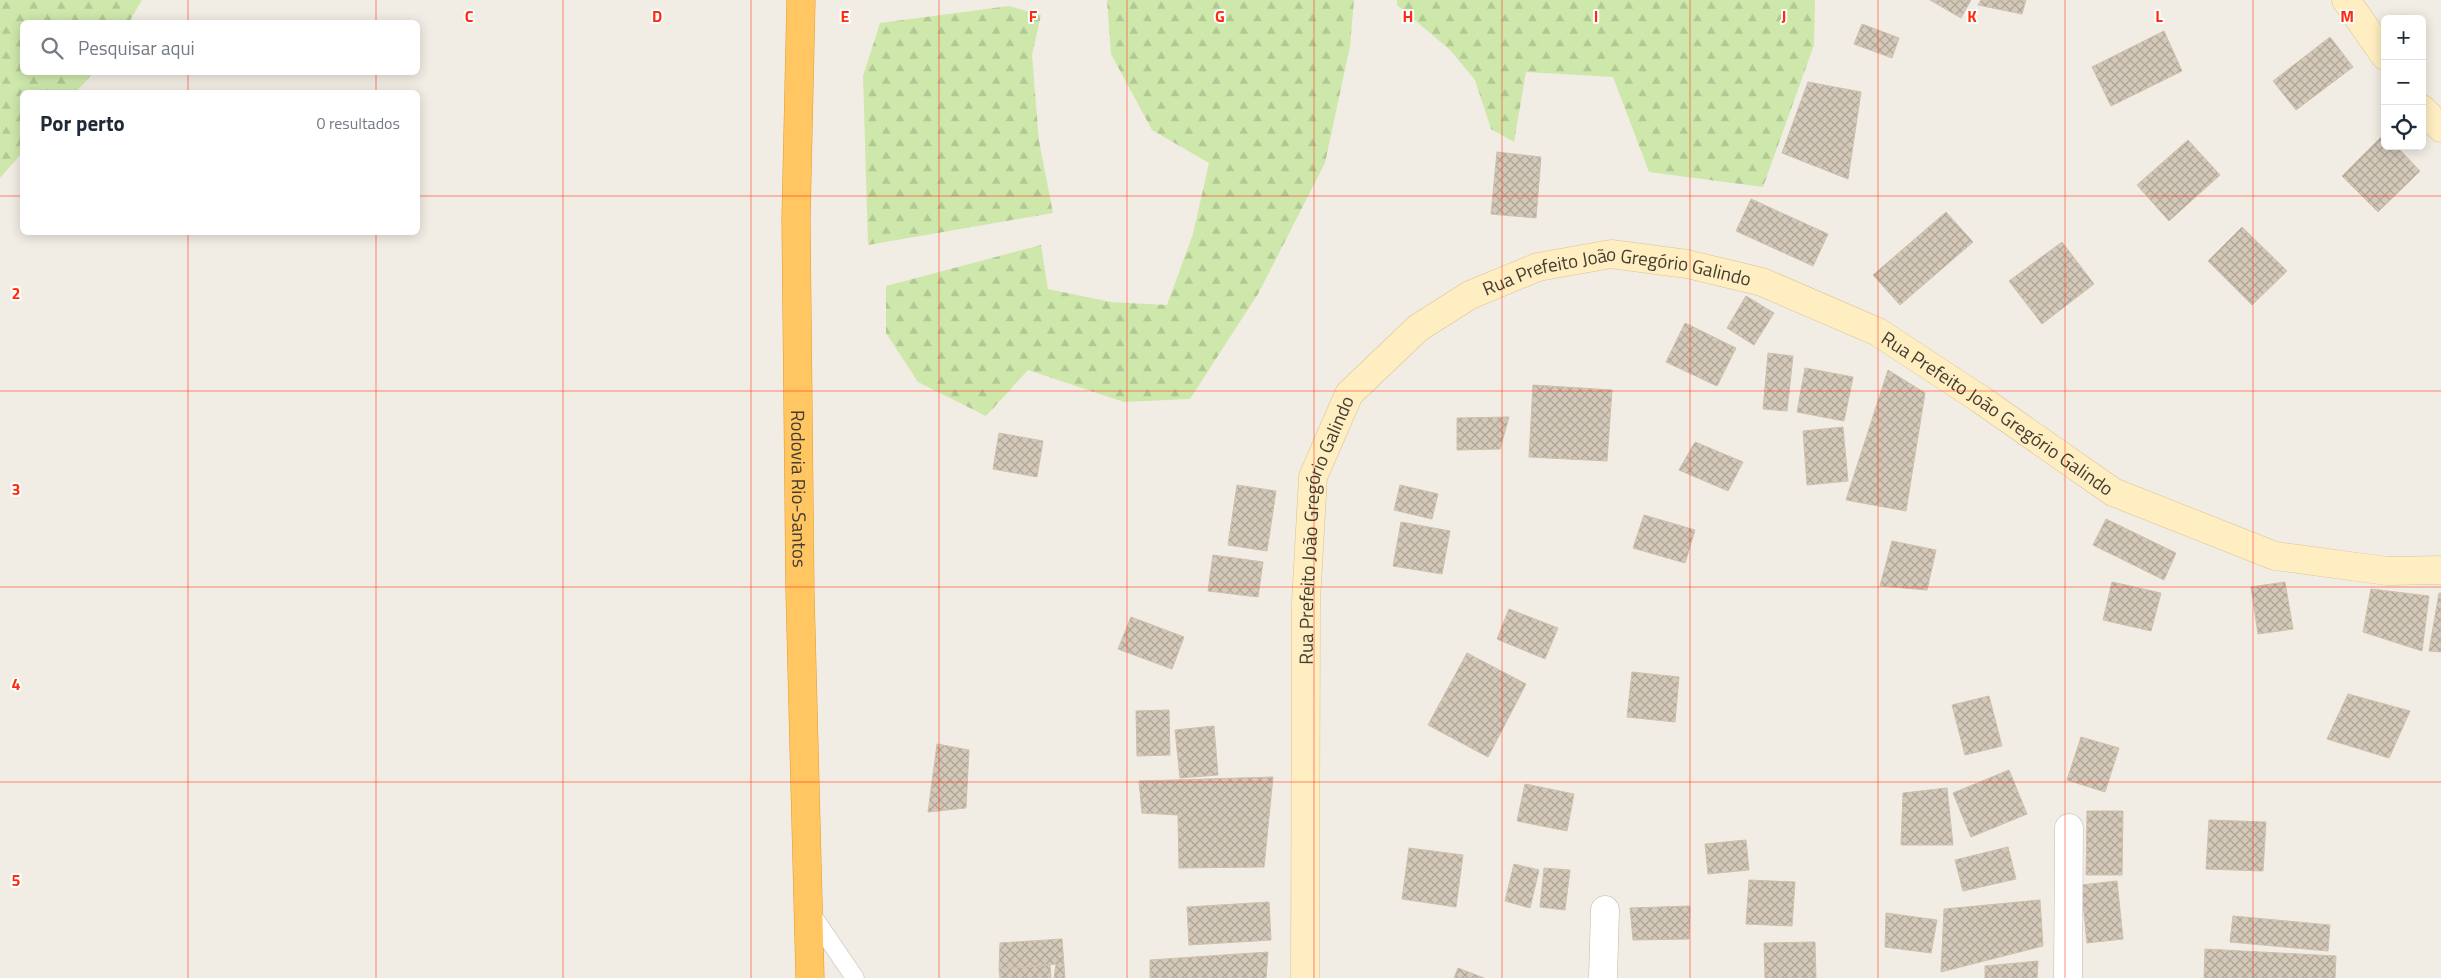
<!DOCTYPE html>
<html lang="pt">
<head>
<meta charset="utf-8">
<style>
  :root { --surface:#fff; --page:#f2f2f3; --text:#1f2937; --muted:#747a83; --line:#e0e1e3 }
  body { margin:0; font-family:"Titillium Web",sans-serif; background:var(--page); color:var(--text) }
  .controls { position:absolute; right:15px; top:15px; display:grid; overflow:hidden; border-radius:8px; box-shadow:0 2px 12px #0003 }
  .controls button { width:45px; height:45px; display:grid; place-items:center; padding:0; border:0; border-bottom:1px solid var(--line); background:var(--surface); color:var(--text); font:25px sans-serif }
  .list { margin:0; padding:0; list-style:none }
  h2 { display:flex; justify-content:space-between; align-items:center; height:65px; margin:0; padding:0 20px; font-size:21px }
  h2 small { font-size:16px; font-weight:400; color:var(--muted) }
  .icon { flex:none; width:28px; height:28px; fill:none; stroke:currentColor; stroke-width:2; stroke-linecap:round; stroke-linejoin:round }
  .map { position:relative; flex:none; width:2441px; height:978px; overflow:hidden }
  .search { position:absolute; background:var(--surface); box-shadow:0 2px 12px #0003; left:20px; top:20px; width:400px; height:55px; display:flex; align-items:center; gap:12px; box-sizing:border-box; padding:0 18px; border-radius:8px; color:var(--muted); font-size:19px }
  .panel { position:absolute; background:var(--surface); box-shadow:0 2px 12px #0003; left:20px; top:90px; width:400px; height:145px; border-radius:8px }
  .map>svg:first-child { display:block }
  .forest { fill:url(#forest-firs) }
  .building { fill:url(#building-cross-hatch); stroke:#cfc0ac }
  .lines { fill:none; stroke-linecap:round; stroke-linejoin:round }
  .lane-casing { stroke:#c1b8a9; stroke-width:19 }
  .street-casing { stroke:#c1b8a9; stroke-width:29 }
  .secondary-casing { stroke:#d7c394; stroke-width:29 }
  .highway-casing { stroke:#e19b2e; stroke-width:29 }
  .lane { stroke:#fff; stroke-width:18 }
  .street { stroke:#fff; stroke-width:28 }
  .secondary { stroke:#ffeec1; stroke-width:28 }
  .highway { stroke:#ffc662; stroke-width:28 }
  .grid { fill:none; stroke:#ff2b0e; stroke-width:1; stroke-opacity:0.55 }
  .labels { text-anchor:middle; stroke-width:4; stroke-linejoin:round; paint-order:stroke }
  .street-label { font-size:19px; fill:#443d33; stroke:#fff }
  .grid-label { font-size:16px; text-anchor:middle; font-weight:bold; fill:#ff2b0e; stroke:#fff; stroke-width:4; stroke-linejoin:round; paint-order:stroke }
</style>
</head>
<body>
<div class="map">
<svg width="2441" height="978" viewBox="0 0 2441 978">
  <defs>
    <pattern id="forest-firs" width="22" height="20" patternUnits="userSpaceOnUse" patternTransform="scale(1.25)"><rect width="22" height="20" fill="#cee8ab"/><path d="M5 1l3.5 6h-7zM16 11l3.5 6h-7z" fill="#b2c894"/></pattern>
    <pattern id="building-cross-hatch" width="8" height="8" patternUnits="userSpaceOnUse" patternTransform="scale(1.25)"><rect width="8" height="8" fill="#d4c9b9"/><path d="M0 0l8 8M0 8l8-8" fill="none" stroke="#aea497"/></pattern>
  </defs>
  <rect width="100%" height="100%" fill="#f2ede4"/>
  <g class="forest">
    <polygon points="0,0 142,0 129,22 22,22 22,72 93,73 76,92 22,92 22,153 0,178"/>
    <polygon points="1107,0 1354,0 1350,46 1325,163 1258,294 1190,399 1124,402 1028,370 986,416 918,382 886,333 886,286 1041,245 1048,289 1111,302 1167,305 1193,234 1209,163 1152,130 1111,54"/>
    <polygon points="1397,0 1815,0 1814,45 1763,187 1649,172 1613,77 1526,72 1514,142 1491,129 1475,80 1450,50 1397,5"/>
    <polygon points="1009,6 1041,15 1032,55 1039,141 1053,213 868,245 863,76 880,23"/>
  </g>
  <g class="building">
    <polygon points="1930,0 1971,0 1961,18"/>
    <polygon points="1981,0 2026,0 2022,14 1978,5"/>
    <polygon points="1862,24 1899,38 1892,58 1854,44"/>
    <polygon points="2164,31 2182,71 2111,106 2092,67"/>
    <polygon points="2330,37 2353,67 2296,110 2273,81"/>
    <polygon points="1808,82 1861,92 1848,179 1782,153"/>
    <polygon points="2384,134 2385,146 2396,146 2420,171 2378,212 2342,176"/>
    <polygon points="2188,140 2220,175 2169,221 2137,185"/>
    <polygon points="1497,152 1541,157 1536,218 1491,214"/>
    <polygon points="1751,199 1828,234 1813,266 1736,231"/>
    <polygon points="1946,212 1973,242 1900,305 1873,275"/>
    <polygon points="2242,227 2287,271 2252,305 2208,261"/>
    <polygon points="2062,242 2094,284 2042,324 2009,281"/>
    <polygon points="1746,296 1774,313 1754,345 1727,328"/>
    <polygon points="1685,323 1736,348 1717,386 1666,362"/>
    <polygon points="1768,353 1793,356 1787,411 1763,409"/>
    <polygon points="1805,368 1853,377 1844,421 1797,412"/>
    <polygon points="1888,370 1925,393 1906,511 1846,500"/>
    <polygon points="1533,385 1612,390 1607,461 1529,457"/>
    <polygon points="1509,417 1500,449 1457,450 1457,418"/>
    <polygon points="1843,427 1848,481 1807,485 1803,431"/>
    <polygon points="999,433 1043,441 1037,477 993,469"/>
    <polygon points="1695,442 1743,462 1728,491 1679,470"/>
    <polygon points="1237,485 1276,491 1267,551 1228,545"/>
    <polygon points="1400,485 1438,494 1432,519 1394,510"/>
    <polygon points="1644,515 1695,530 1685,563 1633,548"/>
    <polygon points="2106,519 2176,553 2164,580 2093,545"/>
    <polygon points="1401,522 1450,531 1442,574 1393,566"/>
    <polygon points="1892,541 1936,550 1927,590 1880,586"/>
    <polygon points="1213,555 1263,562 1258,597 1208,591"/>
    <polygon points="2112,582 2161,593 2151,631 2103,620"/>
    <polygon points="2285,582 2293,629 2258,634 2251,587"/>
    <polygon points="2371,589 2429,596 2422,651 2363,632"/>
    <polygon points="2439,593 2441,593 2441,652 2429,651"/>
    <polygon points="1509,609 1558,628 1545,659 1497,639"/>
    <polygon points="1131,617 1184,637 1172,669 1118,649"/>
    <polygon points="1467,653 1526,684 1488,757 1428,725"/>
    <polygon points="1632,672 1679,677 1675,722 1627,717"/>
    <polygon points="2348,694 2410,711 2389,758 2327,739"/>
    <polygon points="1989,696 2002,746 1965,755 1952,705"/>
    <polygon points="1169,710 1170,755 1137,756 1136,711"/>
    <polygon points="1214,726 1218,775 1180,778 1175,730"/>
    <polygon points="2081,737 2119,748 2105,792 2067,780"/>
    <polygon points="937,744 969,750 966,808 928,812"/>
    <polygon points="2009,770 2027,814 1971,837 1953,793"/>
    <polygon points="1273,777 1264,867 1179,868 1178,815 1142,813 1139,781"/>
    <polygon points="1525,784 1574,794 1567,831 1517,821"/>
    <polygon points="1947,788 1953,845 1901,845 1903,793"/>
    <polygon points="2087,811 2123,811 2122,875 2086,875"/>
    <polygon points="2209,820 2266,822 2263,871 2206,869"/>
    <polygon points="1746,840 1749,870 1708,874 1705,844"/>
    <polygon points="2008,847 2016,879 1963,891 1955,860"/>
    <polygon points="1409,848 1463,855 1456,907 1402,899"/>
    <polygon points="1514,864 1539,870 1530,908 1505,901"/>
    <polygon points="1544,868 1570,870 1565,910 1540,907"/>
    <polygon points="1749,880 1795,882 1792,926 1746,924"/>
    <polygon points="2117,881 2123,939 2087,943 2081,885"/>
    <polygon points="2040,900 2043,946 1941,972 1944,909"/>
    <polygon points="1269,902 1271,940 1189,945 1187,907"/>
    <polygon points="1690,906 1689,939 1633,940 1630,908"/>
    <polygon points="1886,913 1937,920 1931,953 1885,947"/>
    <polygon points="2233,916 2330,925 2328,951 2230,942"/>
    <polygon points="1062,939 1065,978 1054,978 1056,964 999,969 1000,943"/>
    <polygon points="1815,942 1816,978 1765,978 1764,943"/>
    <polygon points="2205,949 2336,956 2335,978 2204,978"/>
    <polygon points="1268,952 1266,978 1150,978 1150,960"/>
    <polygon points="2038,961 2037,978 1985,978 1985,966"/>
    <polygon points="1050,965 1051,978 1000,978 999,969"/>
    <polygon points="1458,968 1484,978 1454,978"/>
  </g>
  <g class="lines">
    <g class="lane-casing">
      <polyline id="lane" points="810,912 855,978"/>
    </g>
    <g class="street-casing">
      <g id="street">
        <polyline points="1603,978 1605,910"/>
        <polyline points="2068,978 2069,828"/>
      </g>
    </g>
    <g class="secondary-casing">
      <g id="secondary">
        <polyline points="2346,0 2385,56"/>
        <polyline points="2422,109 2441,128"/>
        <path id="s1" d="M 1305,978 L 1306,602 L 1313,477 L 1349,394 L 1418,328 L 1470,295 L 1538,267 L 1611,254 L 1687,264 L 1762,282 L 1878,332 L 1980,399 L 2113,492 L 2275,556 L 2387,571 L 2441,570"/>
      </g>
    </g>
    <g class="highway-casing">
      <g id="highway">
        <path id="s2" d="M 801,0 L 796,219 L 800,592 L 810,978"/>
      </g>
    </g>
    <use href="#lane" class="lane"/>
    <use href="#street" class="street"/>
    <use href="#secondary" class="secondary"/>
    <use href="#highway" class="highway"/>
  </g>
  <path class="grid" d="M 188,0 L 188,22M 376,0 L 376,22M 563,0 L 563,978M 751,0 L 751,978M 939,0 L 939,978M 1127,0 L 1127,978M 1314,0 L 1314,978M 1502,0 L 1502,978M 1690,0 L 1690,978M 1878,0 L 1878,978M 2065,0 L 2065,978M 2253,0 L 2253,978M 188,72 L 188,92M 376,72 L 376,92M 0,196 L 22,196M 418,196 L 2441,196M 188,232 L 188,978M 376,232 L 376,978M 0,391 L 2441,391M 0,587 L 2441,587M 0,782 L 2441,782"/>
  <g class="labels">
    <g class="street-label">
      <text dy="7" stroke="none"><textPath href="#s1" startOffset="901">Rua Prefeito João Gregório Galindo</textPath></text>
      <text dy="7" stroke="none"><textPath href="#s1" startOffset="1321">Rua Prefeito João Gregório Galindo</textPath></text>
      <text dy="7" stroke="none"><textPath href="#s2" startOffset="489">Rodovia Rio-Santos</textPath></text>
      <text dy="7" stroke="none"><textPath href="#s1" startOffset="451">Rua Prefeito João Gregório Galindo</textPath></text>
    </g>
  </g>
  <g class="grid-label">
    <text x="469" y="22">C</text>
    <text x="657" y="22">D</text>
    <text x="845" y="22">E</text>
    <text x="1033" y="22">F</text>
    <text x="1220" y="22">G</text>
    <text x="1408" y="22">H</text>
    <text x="1596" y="22">I</text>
    <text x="1784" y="22">J</text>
    <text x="1972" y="22">K</text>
    <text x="2159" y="22">L</text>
    <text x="2347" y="22">M</text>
    <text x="16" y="299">2</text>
    <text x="16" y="495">3</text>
    <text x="16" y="690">4</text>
    <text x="16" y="886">5</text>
  </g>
</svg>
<div class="controls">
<button>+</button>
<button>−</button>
<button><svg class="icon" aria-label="locate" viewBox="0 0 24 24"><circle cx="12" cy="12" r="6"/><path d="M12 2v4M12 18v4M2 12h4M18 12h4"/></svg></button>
</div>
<div class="search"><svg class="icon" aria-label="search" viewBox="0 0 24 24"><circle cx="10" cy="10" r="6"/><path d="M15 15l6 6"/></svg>Pesquisar aqui</div>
<section class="panel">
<h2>Por perto<small>0 resultados</small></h2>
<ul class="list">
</ul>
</section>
</div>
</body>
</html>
